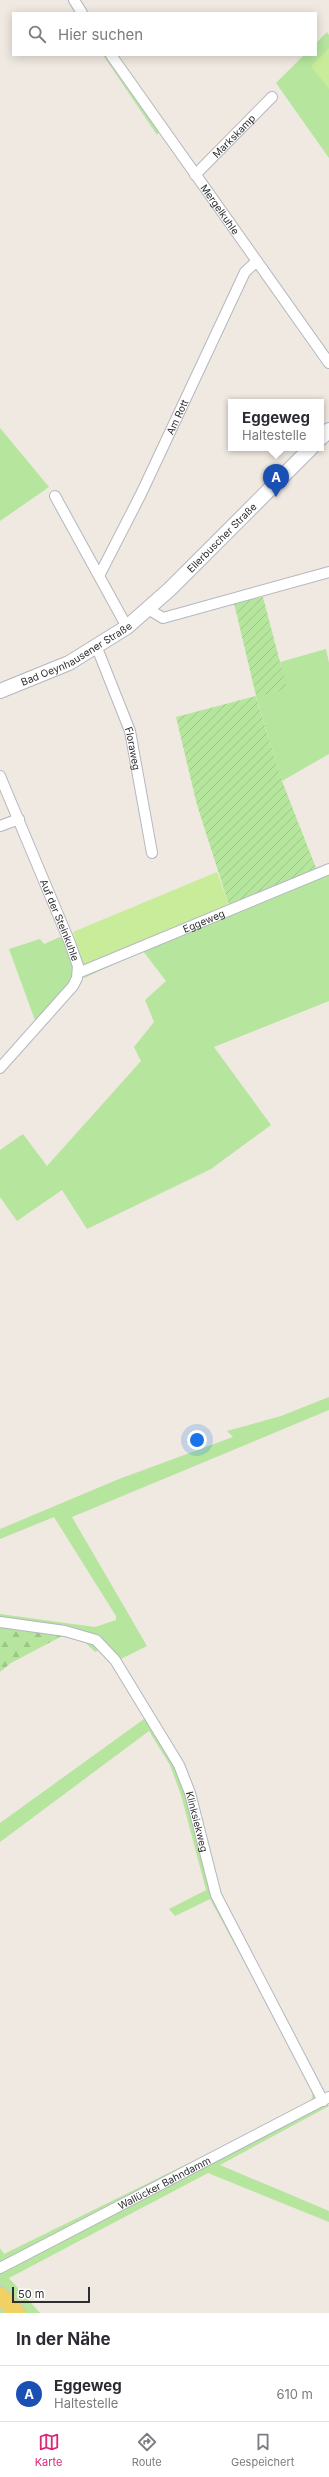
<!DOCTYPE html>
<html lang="de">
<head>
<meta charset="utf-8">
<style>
  :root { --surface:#fff; --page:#f7f7f7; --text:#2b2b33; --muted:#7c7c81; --line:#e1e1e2; --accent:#db2777 }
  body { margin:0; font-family:Inter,sans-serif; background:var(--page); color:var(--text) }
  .scale { position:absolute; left:12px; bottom:10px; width:78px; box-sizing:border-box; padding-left:4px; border:2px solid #2e2e2e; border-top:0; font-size:11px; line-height:14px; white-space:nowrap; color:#2e2e2e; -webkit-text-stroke:3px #fff; paint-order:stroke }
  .you { position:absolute; left:197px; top:1440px; width:14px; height:14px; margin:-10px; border:3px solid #fff; border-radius:50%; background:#1a73e8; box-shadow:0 0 0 6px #1a73e833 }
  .badge { display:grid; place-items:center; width:26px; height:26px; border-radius:50%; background:var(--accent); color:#fff; font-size:13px; font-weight:700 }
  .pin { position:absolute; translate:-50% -33px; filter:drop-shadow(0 1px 2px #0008) }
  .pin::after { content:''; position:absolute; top:21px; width:14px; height:12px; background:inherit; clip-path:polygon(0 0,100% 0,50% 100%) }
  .popup { position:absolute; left:228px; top:399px; width:96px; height:52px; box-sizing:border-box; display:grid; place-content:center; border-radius:0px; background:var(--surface); filter:drop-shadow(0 1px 3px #0005); font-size:13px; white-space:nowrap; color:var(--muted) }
  .popup b { font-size:15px; color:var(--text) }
  .popup::after { content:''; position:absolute; left:50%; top:100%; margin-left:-8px; border:8px solid transparent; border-top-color:var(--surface) }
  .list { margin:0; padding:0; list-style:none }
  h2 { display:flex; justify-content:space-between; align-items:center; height:52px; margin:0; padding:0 16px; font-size:17px }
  h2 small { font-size:13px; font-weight:400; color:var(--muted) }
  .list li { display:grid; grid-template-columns:26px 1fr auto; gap:12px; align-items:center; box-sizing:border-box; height:56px; padding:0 16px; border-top:1px solid var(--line) }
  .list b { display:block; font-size:15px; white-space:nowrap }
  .list p { margin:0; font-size:13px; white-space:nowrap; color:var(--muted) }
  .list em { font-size:13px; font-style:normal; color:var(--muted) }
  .icon { flex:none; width:22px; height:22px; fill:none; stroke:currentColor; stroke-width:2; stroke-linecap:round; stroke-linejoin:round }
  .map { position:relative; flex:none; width:329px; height:2313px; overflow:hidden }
  .search { position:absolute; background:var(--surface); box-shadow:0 2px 10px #0003; left:12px; right:12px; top:12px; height:44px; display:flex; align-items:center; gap:10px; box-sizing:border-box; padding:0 14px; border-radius:0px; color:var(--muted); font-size:15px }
  .sheet { height:108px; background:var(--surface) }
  nav { display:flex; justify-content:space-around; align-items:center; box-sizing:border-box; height:56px; border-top:1px solid var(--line); background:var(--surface); font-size:11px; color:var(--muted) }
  nav a { display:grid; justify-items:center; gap:2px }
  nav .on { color:var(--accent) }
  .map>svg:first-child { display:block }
  .grass { fill:#b6e59e }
  .forest { fill:url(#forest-firs) }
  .garden { fill:url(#garden-furrows) }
  .pitch { fill:#c9ec9a }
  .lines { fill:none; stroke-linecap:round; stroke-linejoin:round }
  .street-casing { stroke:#b4b7c1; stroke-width:12 }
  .secondary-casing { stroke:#b4b7c1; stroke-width:16 }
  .primary-casing { stroke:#c9c9c9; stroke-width:18 }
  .street { stroke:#fff; stroke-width:10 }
  .secondary { stroke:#fff; stroke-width:14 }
  .primary { stroke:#f2d163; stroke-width:16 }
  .labels { text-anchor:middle; stroke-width:3.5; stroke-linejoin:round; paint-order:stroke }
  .street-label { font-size:10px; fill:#2e2e2e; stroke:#fff }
</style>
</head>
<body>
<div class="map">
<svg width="329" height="2313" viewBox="0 0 329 2313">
  <defs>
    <pattern id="forest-firs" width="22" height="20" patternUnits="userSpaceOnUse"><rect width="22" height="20" fill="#b6e59e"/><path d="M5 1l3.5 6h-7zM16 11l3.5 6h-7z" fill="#9dc588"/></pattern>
    <pattern id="garden-furrows" width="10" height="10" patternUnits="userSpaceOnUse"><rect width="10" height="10" fill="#b6e59e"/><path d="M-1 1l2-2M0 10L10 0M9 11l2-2" fill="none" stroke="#9dc588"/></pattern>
  </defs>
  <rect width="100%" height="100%" fill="#efe9e1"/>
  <g class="grass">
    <polygon points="327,32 329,35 329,158 276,83 304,55 316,55 316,43"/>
    <polygon points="103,55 117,55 164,124 157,135"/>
    <polygon points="0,428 49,487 0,521"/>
    <polygon points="326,649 329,663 329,754 282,781 256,696 286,689 280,662"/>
    <polygon points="329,863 329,1001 214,1047 271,1125 211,1169 87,1229 62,1190 17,1221 0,1197 0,1150 23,1134 47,1166 141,1061 134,1047 154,1022 145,1000 166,981 143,951 84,978 82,962 89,964"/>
    <path d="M 60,937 C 71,949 73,962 74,978 L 36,1023 L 9,949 L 40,939 L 44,944 Z"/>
    <polygon points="329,1397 329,1410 72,1517 147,1646 119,1660 106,1645 95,1652 83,1640 66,1634 0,1626 0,1614 95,1627 116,1620 116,1616 54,1517 0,1539 0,1529 119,1479 233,1437 227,1431 281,1416"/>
    <polygon points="151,1714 182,1765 218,1895 329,2106 220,2165 329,2211 329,2222 208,2173 9,2278 40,2313 0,2313 0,2248 4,2254 307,2105 312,2098 313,2089 210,1899 175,1916 169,1909 206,1890 181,1795 170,1765 149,1731 0,1842 0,1823"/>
  </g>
  <polygon class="forest" points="0,1626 66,1634 11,1663 0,1672"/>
  <polygon class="garden" points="263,597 287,689 256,697 282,781 316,868 229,905 197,805 176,717 256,696 234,603"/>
  <g class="pitch">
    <polygon points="329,48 329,89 311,66"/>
    <polygon points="217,872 229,905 88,964 82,962 73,932"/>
  </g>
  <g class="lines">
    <g class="street-casing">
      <g id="street">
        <polyline points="74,0 82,13"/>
        <path id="s1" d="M 111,55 L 329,363"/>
        <path id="s2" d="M 195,175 L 272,97"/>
        <polyline points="55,496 127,627"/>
        <path id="s3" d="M 100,574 L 141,494 L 245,272 L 256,262"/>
        <polyline points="148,609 163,618 329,572"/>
        <path id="s4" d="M 97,648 L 130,731 L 152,853"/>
        <path id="s5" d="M 0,776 L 70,943 L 78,966 L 77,978 L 73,986 L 0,1068"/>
        <polyline points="0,826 19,819"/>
        <path id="s6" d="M 78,973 L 329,869"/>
        <path id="s7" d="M 0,1622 L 65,1631 L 96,1640 L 115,1660 L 179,1765 L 190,1793 L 216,1895 L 323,2101"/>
        <path id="s8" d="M 0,2268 L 329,2097"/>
      </g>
    </g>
    <g class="secondary-casing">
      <g id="secondary">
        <polyline points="321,438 329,430"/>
        <path id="s9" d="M 0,691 L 69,663 L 127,627 L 170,589 L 311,448"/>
      </g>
    </g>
    <g class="primary-casing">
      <polyline id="primary" points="0,2295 17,2313"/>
    </g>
    <use href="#street" class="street"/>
    <use href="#secondary" class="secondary"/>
    <use href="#primary" class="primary"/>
  </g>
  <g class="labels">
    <g class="street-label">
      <text dy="4" stroke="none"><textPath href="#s2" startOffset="55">Markskamp</textPath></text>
      <text dy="4" stroke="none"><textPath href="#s1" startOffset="189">Mergelkuhle</textPath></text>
      <text dy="4" stroke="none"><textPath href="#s3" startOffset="175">Am Rott</textPath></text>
      <text dy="4" stroke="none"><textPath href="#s9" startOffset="273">Ellerbuscher Straße</textPath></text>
      <text dy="4" stroke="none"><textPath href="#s9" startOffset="85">Bad Oeynhausener Straße</textPath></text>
      <text dy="4" stroke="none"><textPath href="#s4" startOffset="107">Floraweg</textPath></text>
      <text dy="4" stroke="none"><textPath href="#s5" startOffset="156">Auf der Steinkuhle</textPath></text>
      <text dy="4" stroke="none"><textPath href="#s6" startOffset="136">Eggeweg</textPath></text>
      <text dy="4" stroke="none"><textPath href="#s7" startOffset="308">Klinksiekweg</textPath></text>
      <text dy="4" stroke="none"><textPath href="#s8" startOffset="185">Wallücker Bahndamm</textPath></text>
    </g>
  </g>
</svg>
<div class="scale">50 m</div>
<div class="you"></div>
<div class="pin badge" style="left:276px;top:497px;background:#1a4fb4">A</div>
<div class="popup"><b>Eggeweg</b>Haltestelle</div>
<div class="search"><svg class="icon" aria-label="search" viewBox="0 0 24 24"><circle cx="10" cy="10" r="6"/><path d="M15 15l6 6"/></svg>Hier suchen</div>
</div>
<section class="sheet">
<h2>In der Nähe<small></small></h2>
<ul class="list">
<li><span class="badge" style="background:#1a4fb4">A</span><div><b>Eggeweg</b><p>Haltestelle</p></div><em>610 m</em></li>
</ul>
</section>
<nav>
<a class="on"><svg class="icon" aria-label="map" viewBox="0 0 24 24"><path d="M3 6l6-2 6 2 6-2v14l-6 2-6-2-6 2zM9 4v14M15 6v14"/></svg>Karte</a>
<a><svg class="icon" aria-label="directions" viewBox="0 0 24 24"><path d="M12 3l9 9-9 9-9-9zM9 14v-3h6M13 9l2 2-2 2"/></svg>Route</a>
<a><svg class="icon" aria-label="saved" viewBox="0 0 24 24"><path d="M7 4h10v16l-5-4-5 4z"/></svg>Gespeichert</a>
</nav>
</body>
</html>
